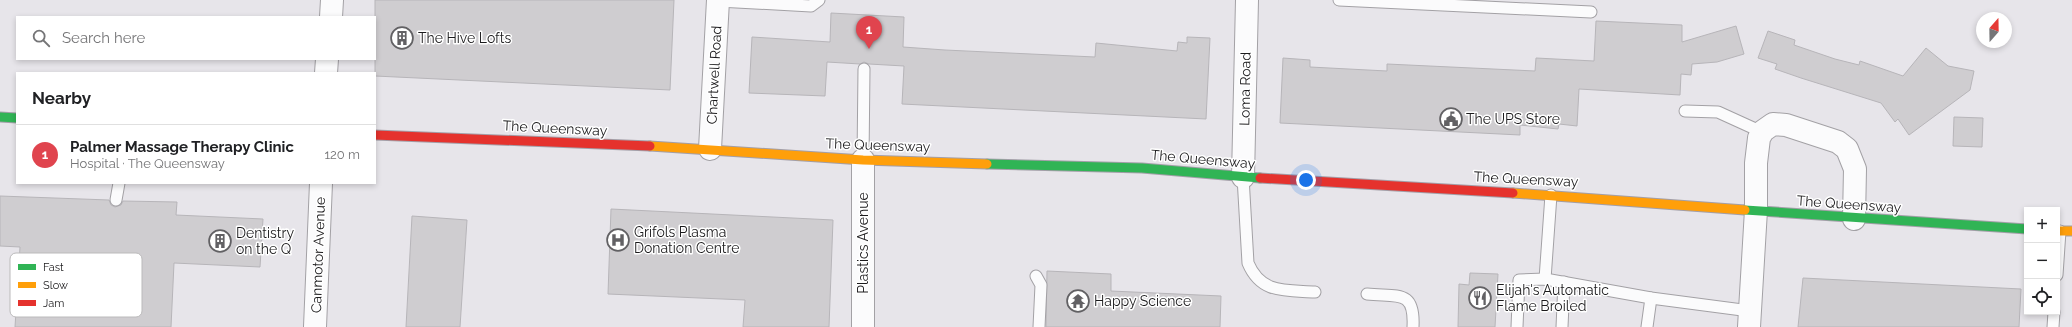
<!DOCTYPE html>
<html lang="en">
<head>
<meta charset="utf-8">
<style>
  :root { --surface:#fff; --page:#f2f2f2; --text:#202124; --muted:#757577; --line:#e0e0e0; --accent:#0b8043 }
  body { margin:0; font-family:Raleway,sans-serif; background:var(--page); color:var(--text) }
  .controls { position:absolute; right:12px; bottom:12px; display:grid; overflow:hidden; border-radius:0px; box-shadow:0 2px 6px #0003 }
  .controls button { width:36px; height:36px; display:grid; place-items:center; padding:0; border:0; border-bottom:1px solid var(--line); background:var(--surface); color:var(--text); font:20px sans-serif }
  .compass { position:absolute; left:1976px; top:12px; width:36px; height:36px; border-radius:50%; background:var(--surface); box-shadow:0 2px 6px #0003; rotate:20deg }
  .you { position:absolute; left:1306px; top:180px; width:14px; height:14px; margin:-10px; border:3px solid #fff; border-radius:50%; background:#1a73e8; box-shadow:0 0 0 6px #1a73e833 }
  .badge { display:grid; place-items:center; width:26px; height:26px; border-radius:50%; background:var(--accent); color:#fff; font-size:13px; font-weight:700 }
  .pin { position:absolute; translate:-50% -33px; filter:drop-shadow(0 1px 2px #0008) }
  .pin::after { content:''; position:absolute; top:21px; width:14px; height:12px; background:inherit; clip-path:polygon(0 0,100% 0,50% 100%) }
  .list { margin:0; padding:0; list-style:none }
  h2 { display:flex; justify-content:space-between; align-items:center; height:52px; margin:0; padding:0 16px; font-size:17px }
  h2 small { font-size:13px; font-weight:400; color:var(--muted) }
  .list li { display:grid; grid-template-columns:26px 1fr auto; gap:12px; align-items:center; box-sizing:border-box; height:60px; padding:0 16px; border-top:1px solid var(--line) }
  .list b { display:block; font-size:15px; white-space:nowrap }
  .list p { margin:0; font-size:13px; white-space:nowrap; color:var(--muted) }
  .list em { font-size:13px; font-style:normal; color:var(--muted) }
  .icon { flex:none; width:22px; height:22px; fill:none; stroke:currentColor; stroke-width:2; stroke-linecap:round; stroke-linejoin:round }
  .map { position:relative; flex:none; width:2072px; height:327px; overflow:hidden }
  .search { position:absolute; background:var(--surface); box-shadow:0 2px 6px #0003; left:16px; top:16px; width:360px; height:44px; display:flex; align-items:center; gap:10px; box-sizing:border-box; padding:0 14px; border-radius:0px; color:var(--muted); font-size:15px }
  .panel { position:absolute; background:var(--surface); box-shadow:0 2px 6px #0003; left:16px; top:72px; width:360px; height:112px; border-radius:0px }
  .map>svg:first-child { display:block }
  .building { fill:#cfcdd0; stroke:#b7b5b9 }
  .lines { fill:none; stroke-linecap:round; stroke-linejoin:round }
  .lane-casing { stroke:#a3a1a5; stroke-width:13 }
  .street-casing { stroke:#a3a1a5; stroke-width:24 }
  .fast-casing { stroke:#a39fa8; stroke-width:11 }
  .slow-casing { stroke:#a39fa8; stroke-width:11 }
  .jam-casing { stroke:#a39fa8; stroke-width:11 }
  .lane { stroke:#fbfbfc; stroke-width:11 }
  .street { stroke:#fbfbfc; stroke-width:22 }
  .fast { stroke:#30b455; stroke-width:9 }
  .slow { stroke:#ff9f0a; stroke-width:9 }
  .jam { stroke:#e5322d; stroke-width:9 }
  .labels { text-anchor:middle; stroke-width:3; stroke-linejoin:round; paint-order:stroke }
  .poi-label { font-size:14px; fill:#1b1a1c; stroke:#fff; text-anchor:start }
  .street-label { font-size:14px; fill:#1b1a1c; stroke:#fff }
  .key { fill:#fff; stroke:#bbbabb; stroke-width:1 }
  .key-label { font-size:11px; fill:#1b1a1c }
</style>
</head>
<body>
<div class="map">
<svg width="2072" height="327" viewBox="0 0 2072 327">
  <rect width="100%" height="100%" fill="#e7e5ea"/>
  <g class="building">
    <polygon points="375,0 674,0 670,90 375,76"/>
    <polygon points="831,13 904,17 903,47 945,50 1095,57 1096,43 1177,51 1178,42 1187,43 1187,37 1210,38 1206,119 902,104 904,66 869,64 864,62 860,64 827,62 825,96 749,93 752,37 830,42"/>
    <polygon points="1596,21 1682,25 1682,42 1736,26 1744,54 1717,62 1692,64 1691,75 1681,74 1680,95 1579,89 1577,126 1559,124 1558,129 1520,125 1520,135 1280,123 1283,58 1310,60 1310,67 1387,71 1387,64 1535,71 1536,58 1594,61"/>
    <polygon points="1768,31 1795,40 1794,45 1835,59 1859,65 1860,61 1903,76 1926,48 1948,66 1974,71 1970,90 1909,135 1898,119 1895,122 1881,103 1801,78 1775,69 1777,64 1758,58"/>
    <polygon points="1954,117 1983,118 1982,147 1953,146"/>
    <polygon points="0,196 109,200 111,205 115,207 121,205 123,201 177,202 176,215 263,219 260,267 174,263 171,327 15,327 20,247 0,246"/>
    <polygon points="611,209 833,220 829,327 743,327 745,300 608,294"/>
    <polygon points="412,216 467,220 460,327 406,327"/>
    <polygon points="1047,271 1111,274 1111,291 1221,296 1220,327 1046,327"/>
    <polygon points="1470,273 1498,274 1495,327 1458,327 1459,284 1469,285"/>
    <polygon points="1803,278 2021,289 2019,327 1798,327"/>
  </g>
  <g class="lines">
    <g class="lane-casing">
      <g id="lane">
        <polyline points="1339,0 1591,12"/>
        <polyline points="718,1 811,6 819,0"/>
        <polyline points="1685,111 1718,112 1762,132"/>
        <polyline points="863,160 864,69"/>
        <path d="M 1243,177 L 1248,263 C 1261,294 1285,290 1315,292"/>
        <polyline points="116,200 119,183"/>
        <polyline points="2057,275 2060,231"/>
        <polyline points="1036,276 1041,285 1039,327"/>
        <polyline points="1545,279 1551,195"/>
        <path d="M 1367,294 C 1398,297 1415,289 1413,327"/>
        <polyline points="1517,327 1519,280 1545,279 1651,298 1750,311"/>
        <polyline points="1562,327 1564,282"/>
        <polyline points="1647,327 1651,298"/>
        <polyline points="2053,327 2054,312"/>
      </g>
    </g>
    <g class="street-casing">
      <g id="street">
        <polyline points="331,17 332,0"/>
        <polyline points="326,73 327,59"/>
        <polyline points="710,149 718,0"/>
        <polyline points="1243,177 1247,0"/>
        <polyline points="315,327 321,183"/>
        <polyline points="863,327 863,160"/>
        <polyline points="1749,327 1756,210 1756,163 1759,138 1763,131 1773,124 1786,125 1838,142 1847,149 1855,169 1854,219"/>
      </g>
    </g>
    <g class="fast-casing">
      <g id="fast">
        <polyline points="0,117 17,118"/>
        <polyline points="987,164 1142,168 1260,178"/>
        <polyline points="1745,210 2027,229"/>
      </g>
    </g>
    <g class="slow-casing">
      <g id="slow">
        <polyline points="650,146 863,160 987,164"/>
        <polyline points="1513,193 1745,210"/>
        <polyline points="2057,231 2072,231"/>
      </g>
    </g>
    <g class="jam-casing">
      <g id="jam">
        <polyline points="375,135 650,146"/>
        <polyline points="1260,178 1513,193"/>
      </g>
    </g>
    <use href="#lane" class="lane"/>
    <use href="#street" class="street"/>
    <use href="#fast" class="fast"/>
    <use href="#slow" class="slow"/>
    <use href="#jam" class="jam"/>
  </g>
  <defs>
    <g id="building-ring" transform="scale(1.15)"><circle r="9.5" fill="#fff" stroke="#626164" stroke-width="1.5"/><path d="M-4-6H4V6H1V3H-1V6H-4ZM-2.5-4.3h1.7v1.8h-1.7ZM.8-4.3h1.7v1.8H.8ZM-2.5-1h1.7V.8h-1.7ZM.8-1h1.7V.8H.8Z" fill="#626164"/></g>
    <g id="civic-ring" transform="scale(1.15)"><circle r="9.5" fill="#fff" stroke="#626164" stroke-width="1.5"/><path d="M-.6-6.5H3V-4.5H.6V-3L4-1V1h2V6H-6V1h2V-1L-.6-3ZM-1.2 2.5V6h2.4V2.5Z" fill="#626164"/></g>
    <g id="hospital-ring" transform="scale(1.15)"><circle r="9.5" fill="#fff" stroke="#626164" stroke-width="1.5"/><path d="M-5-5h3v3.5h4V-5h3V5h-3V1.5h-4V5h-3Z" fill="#626164"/></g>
    <g id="restaurant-ring" transform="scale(1.15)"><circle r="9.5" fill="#fff" stroke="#626164" stroke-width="1.5"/><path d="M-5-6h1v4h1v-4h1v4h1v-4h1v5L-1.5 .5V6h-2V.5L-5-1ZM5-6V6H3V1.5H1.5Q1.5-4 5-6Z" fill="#626164"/></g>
    <g id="temple-ring" transform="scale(1.15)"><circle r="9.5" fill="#fff" stroke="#626164" stroke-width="1.5"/><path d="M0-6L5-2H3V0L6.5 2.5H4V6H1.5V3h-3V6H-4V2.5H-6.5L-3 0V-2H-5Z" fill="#626164"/></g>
  </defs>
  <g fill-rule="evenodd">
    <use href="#building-ring" x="402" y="38"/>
    <use href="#civic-ring" x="1451" y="119"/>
    <use href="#hospital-ring" x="618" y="240"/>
    <use href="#building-ring" x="220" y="241"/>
    <use href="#restaurant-ring" x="1480" y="298"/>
    <use href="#temple-ring" x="1078" y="301"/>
  </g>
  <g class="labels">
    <g class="poi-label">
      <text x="418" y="43">The Hive Lofts</text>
      <text x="1466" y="124">The UPS Store</text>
      <text x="634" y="237">Grifols Plasma<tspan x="634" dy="16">Donation Centre</tspan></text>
      <text x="236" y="238">Dentistry<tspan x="236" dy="16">on the Q</tspan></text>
      <text x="1496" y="295">Elijah's Automatic<tspan x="1496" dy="16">Flame Broiled</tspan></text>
      <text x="1094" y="306">Happy Science</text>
    </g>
    <g class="street-label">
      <text transform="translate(714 75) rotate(-87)" y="5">Chartwell Road</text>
      <text transform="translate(1245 89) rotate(-89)" y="5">Loma Road</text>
      <text transform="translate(555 128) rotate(3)" y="5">The Queensway</text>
      <text transform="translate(878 145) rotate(2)" y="5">The Queensway</text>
      <text transform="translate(1203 159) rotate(5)" y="5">The Queensway</text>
      <text transform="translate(1526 179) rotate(3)" y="5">The Queensway</text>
      <text transform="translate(1849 204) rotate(4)" y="5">The Queensway</text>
      <text transform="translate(863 243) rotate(-90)" y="5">Plastics Avenue</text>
      <text transform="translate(318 255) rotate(-88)" y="5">Canmotor Avenue</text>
    </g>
  </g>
  <rect x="10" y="253" width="132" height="64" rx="6" class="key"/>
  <rect x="18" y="264" width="18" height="6" fill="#30b455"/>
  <rect x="18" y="282" width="18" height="6" fill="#ff9f0a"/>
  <rect x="18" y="300" width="18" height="6" fill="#e5322d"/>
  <g class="key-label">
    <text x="43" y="271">Fast</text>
    <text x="43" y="289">Slow</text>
    <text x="43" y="307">Jam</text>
  </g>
</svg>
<div class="controls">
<button>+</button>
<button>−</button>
<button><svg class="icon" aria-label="locate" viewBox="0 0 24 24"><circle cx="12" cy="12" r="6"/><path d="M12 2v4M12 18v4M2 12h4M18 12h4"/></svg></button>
</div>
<svg class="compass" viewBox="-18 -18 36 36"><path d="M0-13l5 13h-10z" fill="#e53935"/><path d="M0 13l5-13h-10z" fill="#757577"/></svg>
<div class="you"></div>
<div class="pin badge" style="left:869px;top:49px;background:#e0444e">1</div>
<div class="search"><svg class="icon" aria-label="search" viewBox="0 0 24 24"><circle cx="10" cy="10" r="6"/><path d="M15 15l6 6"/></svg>Search here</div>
<section class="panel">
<h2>Nearby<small></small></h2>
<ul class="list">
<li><span class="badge" style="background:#e0444e">1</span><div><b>Palmer Massage Therapy Clinic</b><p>Hospital · The Queensway</p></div><em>120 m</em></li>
</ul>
</section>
</div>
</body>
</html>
